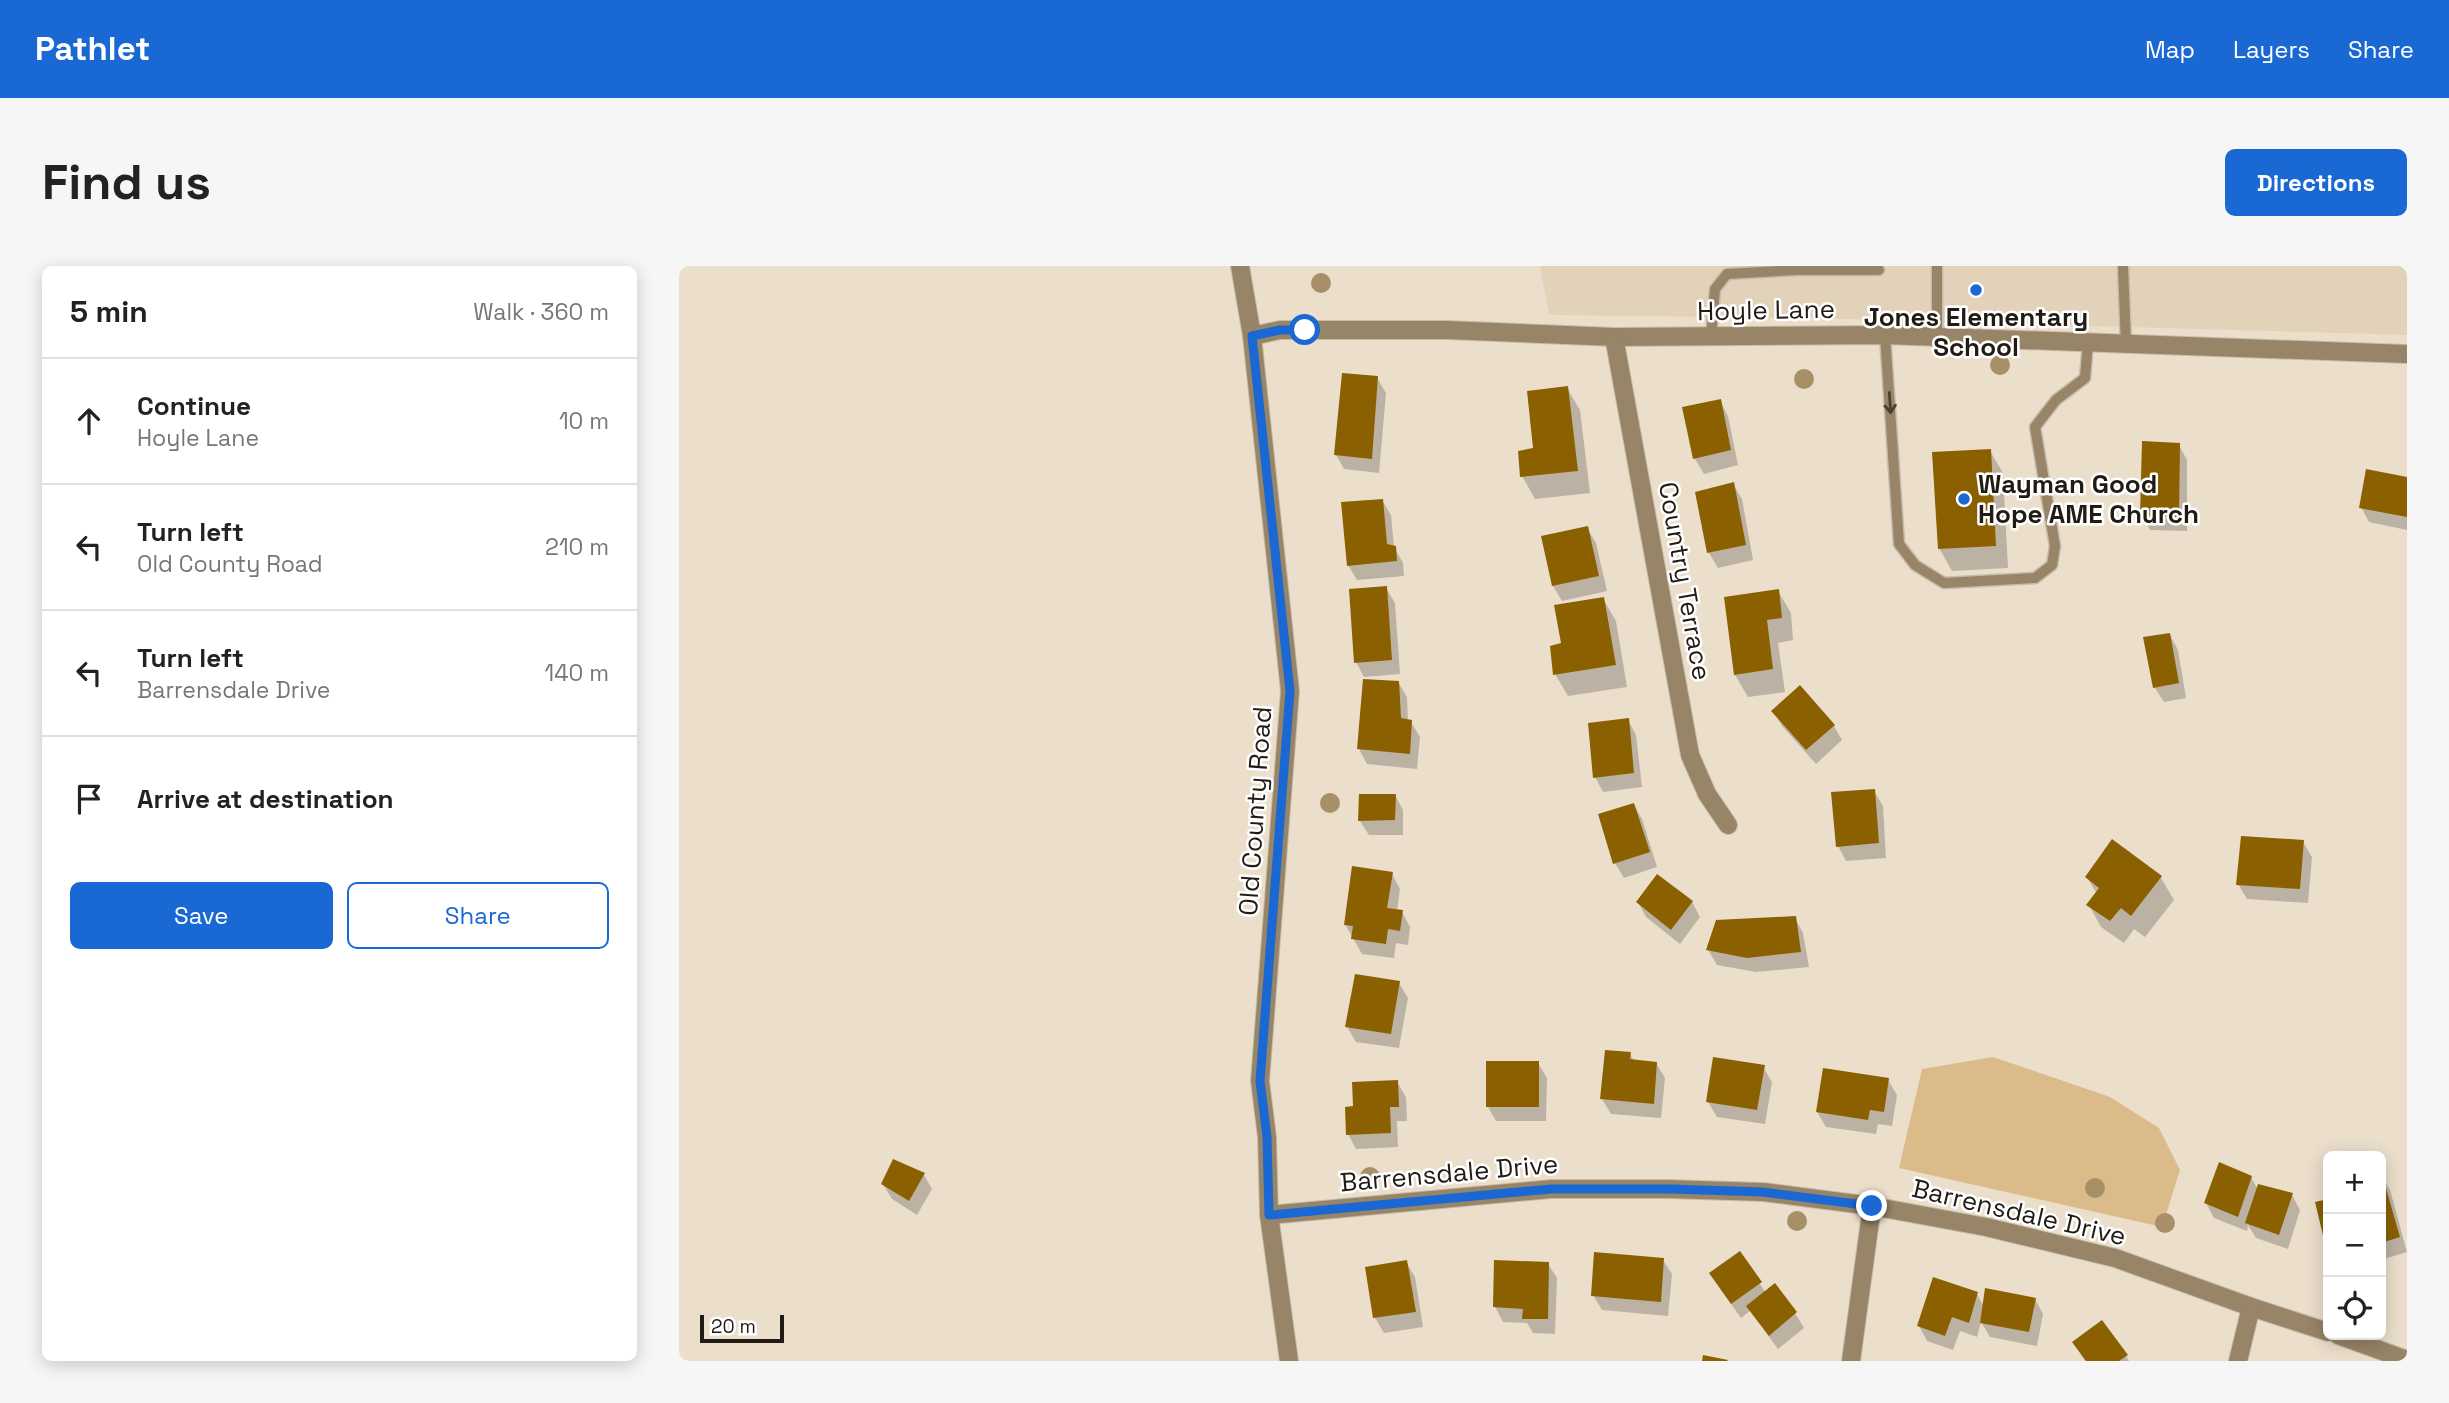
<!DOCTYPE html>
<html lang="en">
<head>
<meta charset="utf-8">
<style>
  :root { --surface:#fff; --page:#f6f6f6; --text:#222; --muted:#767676; --line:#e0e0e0; --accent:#1a68d3 }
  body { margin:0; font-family:"Space Grotesk",sans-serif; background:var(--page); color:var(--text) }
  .controls { position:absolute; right:21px; bottom:21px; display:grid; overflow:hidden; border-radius:10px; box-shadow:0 4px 18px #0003 }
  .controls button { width:63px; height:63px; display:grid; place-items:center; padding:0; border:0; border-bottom:2px solid var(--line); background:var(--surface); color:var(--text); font:35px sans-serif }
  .scale { position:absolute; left:21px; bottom:18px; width:84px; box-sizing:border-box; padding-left:7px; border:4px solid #201b15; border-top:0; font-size:19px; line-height:24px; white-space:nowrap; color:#201b15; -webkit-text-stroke:5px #fff; paint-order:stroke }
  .stop { position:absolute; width:21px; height:21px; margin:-16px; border:5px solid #1a68d3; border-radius:50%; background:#fff }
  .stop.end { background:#1a68d3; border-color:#fff; box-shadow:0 2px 7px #0008 }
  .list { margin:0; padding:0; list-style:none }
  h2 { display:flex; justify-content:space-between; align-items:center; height:91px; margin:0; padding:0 28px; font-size:30px }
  h2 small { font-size:23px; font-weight:400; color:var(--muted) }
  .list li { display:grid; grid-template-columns:46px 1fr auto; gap:21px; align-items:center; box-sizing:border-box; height:126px; padding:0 28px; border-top:2px solid var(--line) }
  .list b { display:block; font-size:26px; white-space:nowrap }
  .list p { margin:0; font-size:23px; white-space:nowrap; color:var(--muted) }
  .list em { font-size:23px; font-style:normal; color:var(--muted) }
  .actions { display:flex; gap:14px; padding:21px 28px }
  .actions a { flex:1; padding:16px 0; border:2px solid var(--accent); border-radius:10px; text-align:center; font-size:24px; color:var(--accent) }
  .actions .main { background:var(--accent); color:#fff }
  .icon { flex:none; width:38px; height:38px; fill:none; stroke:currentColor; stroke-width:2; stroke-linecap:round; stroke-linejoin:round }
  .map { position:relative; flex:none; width:1728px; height:1095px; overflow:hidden; border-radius:10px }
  header { display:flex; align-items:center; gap:42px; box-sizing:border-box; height:98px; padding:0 35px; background:var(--accent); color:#fff }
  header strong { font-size:33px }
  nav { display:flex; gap:38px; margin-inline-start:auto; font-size:24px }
  .intro { display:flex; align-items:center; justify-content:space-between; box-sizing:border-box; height:168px; padding:0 42px }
  h1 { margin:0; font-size:49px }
  .button { padding:18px 32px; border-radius:10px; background:var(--accent); color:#fff; font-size:24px; font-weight:700 }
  main { display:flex; gap:42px; padding:0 42px }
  aside { flex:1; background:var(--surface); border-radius:10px; box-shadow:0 4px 18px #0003 }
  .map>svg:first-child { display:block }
  .built { fill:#e3d2ba }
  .green { fill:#dbbb89 }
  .shadow { fill:#0003 }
  .building { fill:#8b6001 }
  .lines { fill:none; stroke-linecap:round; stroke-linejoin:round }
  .lane-casing { stroke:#c6bcab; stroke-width:13 }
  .street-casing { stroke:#c6bcab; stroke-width:20 }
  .lane { stroke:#988466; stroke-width:10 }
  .street { stroke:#988466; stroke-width:18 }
  .tree { fill:#a79068 }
  .oneway { stroke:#4a4031 }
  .route { stroke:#1a68d3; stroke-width:9 }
  .poi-dot { fill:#1a68d3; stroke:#fff; stroke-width:2.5 }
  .labels { text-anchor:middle; stroke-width:5; stroke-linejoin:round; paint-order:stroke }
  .street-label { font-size:26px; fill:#201b15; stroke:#fff }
  .poi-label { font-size:26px; font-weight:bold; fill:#201b15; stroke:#fff }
</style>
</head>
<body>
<header>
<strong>Pathlet</strong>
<nav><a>Map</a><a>Layers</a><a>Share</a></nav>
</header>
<div class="intro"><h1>Find us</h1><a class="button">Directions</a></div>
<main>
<aside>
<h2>5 min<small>Walk · 360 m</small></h2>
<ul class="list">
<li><svg class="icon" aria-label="ahead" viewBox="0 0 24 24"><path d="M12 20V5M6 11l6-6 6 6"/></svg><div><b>Continue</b><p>Hoyle Lane</p></div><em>10 m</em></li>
<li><svg class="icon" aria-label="left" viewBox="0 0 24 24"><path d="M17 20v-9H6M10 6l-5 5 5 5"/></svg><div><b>Turn left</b><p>Old County Road</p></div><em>210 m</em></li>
<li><svg class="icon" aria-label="left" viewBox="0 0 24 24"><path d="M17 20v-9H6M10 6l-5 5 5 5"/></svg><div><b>Turn left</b><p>Barrensdale Drive</p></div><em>140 m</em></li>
<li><svg class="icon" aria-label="arrive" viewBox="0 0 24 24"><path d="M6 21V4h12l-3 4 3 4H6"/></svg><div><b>Arrive at destination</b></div></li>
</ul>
<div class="actions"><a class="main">Save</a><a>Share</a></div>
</aside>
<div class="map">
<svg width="1728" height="1095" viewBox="0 0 1728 1095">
  <rect width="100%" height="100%" fill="#ebdfcc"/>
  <polygon class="built" points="861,0 1728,0 1728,69 1131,52 870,49"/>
  <polygon class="green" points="1314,791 1431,831 1480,862 1501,904 1483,961 1220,902 1243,803"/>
  <g class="shadow">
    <polygon points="698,112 707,127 700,207 665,203 657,189"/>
    <polygon points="888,122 901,144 911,227 856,233 843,210"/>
    <polygon points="1041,135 1049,150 1059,199 1025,208 1016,193 1005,142"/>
    <polygon points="1500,179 1508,194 1508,265 1471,264 1463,249"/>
    <polygon points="1311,185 1324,207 1329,302 1273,305 1260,282"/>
    <polygon points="1728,213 1728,264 1690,256 1682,241"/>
    <polygon points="1054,218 1063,233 1074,294 1039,302 1030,287 1018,227"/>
    <polygon points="703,234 712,249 715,281 724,297 725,310 678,314 669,299"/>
    <polygon points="908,262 917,277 928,325 883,335 874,320 864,272"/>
    <polygon points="707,322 716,337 721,408 685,411 677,396"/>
    <polygon points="1099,325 1112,347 1114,374 1099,377 1106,426 1069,431 1056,409"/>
    <polygon points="924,333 937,355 948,421 889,430 876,408 884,378"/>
    <polygon points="1491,369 1499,384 1507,432 1485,436 1476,422"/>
    <polygon points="719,416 728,431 729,455 732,456 741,471 738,503 688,498 680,483"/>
    <polygon points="1094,445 1155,460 1163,474 1137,498 1103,460"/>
    <polygon points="949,454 957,469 963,521 924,526 916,511"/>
    <polygon points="1195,525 1204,540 1207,592 1167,595 1159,580"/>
    <polygon points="716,529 724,544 724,569 690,569 681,555"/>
    <polygon points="955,539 963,553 978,601 945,612 936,597 921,549"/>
    <polygon points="1434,576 1482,612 1495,634 1466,671 1455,663 1445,677 1422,661 1410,639 1418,628 1408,611"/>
    <polygon points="1624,576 1633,591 1629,637 1568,633 1559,618"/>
    <polygon points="713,608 721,623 718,645 723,646 731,661 729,679 717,677 715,692 683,688 666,658"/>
    <polygon points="959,636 1013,636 1021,651 1001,678 967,651"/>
    <polygon points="1116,652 1124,667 1130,701 1077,706 1038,699 1029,684"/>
    <polygon points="720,717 729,732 720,782 677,776 668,761"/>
    <polygon points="951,788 955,795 977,797 986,812 982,852 932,848 923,833"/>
    <polygon points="859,797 868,812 867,855 817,855 809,841"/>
    <polygon points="1084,801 1093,816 1086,858 1038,851 1029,836"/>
    <polygon points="1209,814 1218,829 1213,860 1199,858 1197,868 1147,861 1138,846"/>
    <polygon points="718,816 727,831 728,855 718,855 719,881 677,883 669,868 676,842"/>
    <polygon points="245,909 253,923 238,949 213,933 204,918"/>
    <polygon points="1702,909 1711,924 1728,986 1702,994"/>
    <polygon points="1572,911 1579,924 1613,929 1621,944 1609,983 1577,972 1569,959 1568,965 1535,952 1527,937"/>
    <polygon points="1061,988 1087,1027 1116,1047 1125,1062 1099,1083 1071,1045 1062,1052 1041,1022"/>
    <polygon points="984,994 993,1008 989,1050 923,1044 914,1029"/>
    <polygon points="727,996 736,1011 744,1061 705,1067 696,1052 688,1002"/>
    <polygon points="869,998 878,1012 876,1068 854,1067 848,1057 824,1056 816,1041"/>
    <polygon points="1298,1028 1305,1041 1356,1033 1364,1048 1358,1080 1311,1071 1302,1056 1298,1071 1281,1065 1274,1084 1248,1075 1240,1060"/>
    <polygon points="1422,1056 1447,1090 1450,1095 1407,1095 1404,1092 1396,1077"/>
  </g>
  <g class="building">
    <polygon points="663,107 699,110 693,193 655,189"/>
    <polygon points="889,120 899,205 841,211 839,185 854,182 848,125"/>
    <polygon points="1042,133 1052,184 1014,193 1003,141"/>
    <polygon points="1463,175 1501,177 1500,251 1461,250"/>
    <polygon points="1312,183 1317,280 1259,283 1253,186"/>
    <polygon points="1687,203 1728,211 1728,251 1680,242"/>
    <polygon points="1055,216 1067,279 1028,287 1016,226"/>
    <polygon points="704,233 708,278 717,280 718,295 668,300 662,236"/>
    <polygon points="909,260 920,310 873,320 862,270"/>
    <polygon points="708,320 713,394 675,397 670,323"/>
    <polygon points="1100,323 1103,352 1088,354 1094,403 1055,409 1045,331"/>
    <polygon points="925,331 937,399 874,409 871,380 882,377 875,339"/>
    <polygon points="1491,367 1500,417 1474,422 1464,371"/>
    <polygon points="684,413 720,415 722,452 733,454 731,488 678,483"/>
    <polygon points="1121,419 1156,459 1127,484 1092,445"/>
    <polygon points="950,452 955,507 914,512 909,457"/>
    <polygon points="1196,523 1200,577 1157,581 1152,526"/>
    <polygon points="680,528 717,528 716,554 679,555"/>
    <polygon points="955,537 971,586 934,598 919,548"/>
    <polygon points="1562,570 1625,574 1621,623 1557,619"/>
    <polygon points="1433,573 1483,610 1452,650 1442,642 1431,655 1407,639 1420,622 1406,611"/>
    <polygon points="673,600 714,606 708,642 724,644 721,665 709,663 707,678 672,673 674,660 665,659"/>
    <polygon points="978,608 1014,635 992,664 957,636"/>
    <polygon points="1117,650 1122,686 1068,692 1027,684 1037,654"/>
    <polygon points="676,708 721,715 712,768 666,761"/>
    <polygon points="926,784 952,786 951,793 978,796 975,838 921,833"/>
    <polygon points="1034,791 1086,799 1078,844 1027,836"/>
    <rect x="807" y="795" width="53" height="46"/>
    <polygon points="1144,802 1210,812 1205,846 1191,844 1189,854 1137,846"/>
    <polygon points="719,814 720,841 711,841 712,867 667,869 666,841 674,840 673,816"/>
    <polygon points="214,893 246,907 230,935 202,918"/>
    <polygon points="1540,896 1573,910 1559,951 1525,937"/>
    <polygon points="1702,905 1721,971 1702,977"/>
    <polygon points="1579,918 1614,927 1600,969 1566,957"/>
    <polygon points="1649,933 1649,986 1648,986 1636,936"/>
    <polygon points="1061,985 1083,1016 1052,1038 1030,1007"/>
    <polygon points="915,986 985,992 982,1036 912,1030"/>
    <polygon points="728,994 737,1046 694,1052 686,1001"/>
    <polygon points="815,994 870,996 869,1053 843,1053 844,1043 814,1041"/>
    <polygon points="1254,1011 1299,1026 1290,1057 1273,1051 1266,1070 1238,1060"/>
    <polygon points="1096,1017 1118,1046 1090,1070 1067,1040"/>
    <polygon points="1306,1022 1357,1032 1350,1066 1301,1057"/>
    <polygon points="1423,1054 1449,1089 1440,1095 1407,1095 1393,1076"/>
    <polygon points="1024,1089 1049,1094 1048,1095 1023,1095"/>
  </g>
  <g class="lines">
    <g class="lane-casing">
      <g id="lane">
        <polyline points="1444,0 1447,79"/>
        <polyline points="1206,69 1220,278 1236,299 1265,317 1356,312 1373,299 1376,280 1356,161 1377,134 1406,112 1409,77"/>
        <polyline points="1258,70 1258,0"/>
        <polyline points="1032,71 1036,23 1048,8 1117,4 1200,4"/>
      </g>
    </g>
    <g class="street-casing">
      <g id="street">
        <polyline points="561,0 573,70 611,425 581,815 588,871 590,949 610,1095"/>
        <polyline points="573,70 601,64 768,64 935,71 1206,69 1728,88"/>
        <polyline points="935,71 1011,489 1028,528 1049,559"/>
        <polyline points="590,949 872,923 989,923 1084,926 1193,940 1307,961 1436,992 1572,1041 1649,1066"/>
        <polyline points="1659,1069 1728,1094"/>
        <polyline points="1172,1095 1193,940"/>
        <polyline points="1559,1095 1572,1041"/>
      </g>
    </g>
    <use href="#lane" class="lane"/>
    <use href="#street" class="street"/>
  </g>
  <g class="tree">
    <circle cx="642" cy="17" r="10"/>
    <circle cx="1321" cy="99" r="10"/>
    <circle cx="1125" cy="113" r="10"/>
    <circle cx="651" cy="537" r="10"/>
    <circle cx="691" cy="911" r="10"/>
    <circle cx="1416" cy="922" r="10"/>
    <circle cx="1118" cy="955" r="10"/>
    <circle cx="1486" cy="957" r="10"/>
  </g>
  <defs><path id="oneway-shaft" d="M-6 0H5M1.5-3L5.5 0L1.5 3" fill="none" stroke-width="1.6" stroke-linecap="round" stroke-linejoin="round" transform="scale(1.75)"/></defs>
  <use class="oneway" href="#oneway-shaft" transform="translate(1211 137) rotate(86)"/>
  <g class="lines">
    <polyline class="route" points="626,64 601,64 573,70 611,425 581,815 588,871 590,949 872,923 992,923 1084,926 1193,940"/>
  </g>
  <g class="poi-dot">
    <circle cx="1297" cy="24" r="7"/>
    <circle cx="1285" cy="233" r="7"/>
  </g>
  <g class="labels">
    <g class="street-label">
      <text transform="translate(1087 44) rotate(-1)" y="9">Hoyle Lane</text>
      <text transform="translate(1006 315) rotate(80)" y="9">Country Terrace</text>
      <text transform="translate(576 545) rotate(-86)" y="9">Old County Road</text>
      <text transform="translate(770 907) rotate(-5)" y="9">Barrensdale Drive</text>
      <text transform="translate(1340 946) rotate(13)" y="9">Barrensdale Drive</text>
    </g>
    <g class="poi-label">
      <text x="1297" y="60">Jones Elementary<tspan x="1297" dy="30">School</tspan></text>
      <text x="1299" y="227" text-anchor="start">Wayman Good<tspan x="1299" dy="30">Hope AME Church</tspan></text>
    </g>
  </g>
</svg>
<div class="controls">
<button>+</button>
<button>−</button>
<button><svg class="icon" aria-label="locate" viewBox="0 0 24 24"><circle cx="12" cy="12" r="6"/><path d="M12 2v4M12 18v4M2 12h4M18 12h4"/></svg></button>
</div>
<div class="scale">20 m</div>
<div class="stop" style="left:626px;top:64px"></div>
<div class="stop end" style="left:1193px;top:940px"></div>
</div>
</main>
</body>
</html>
